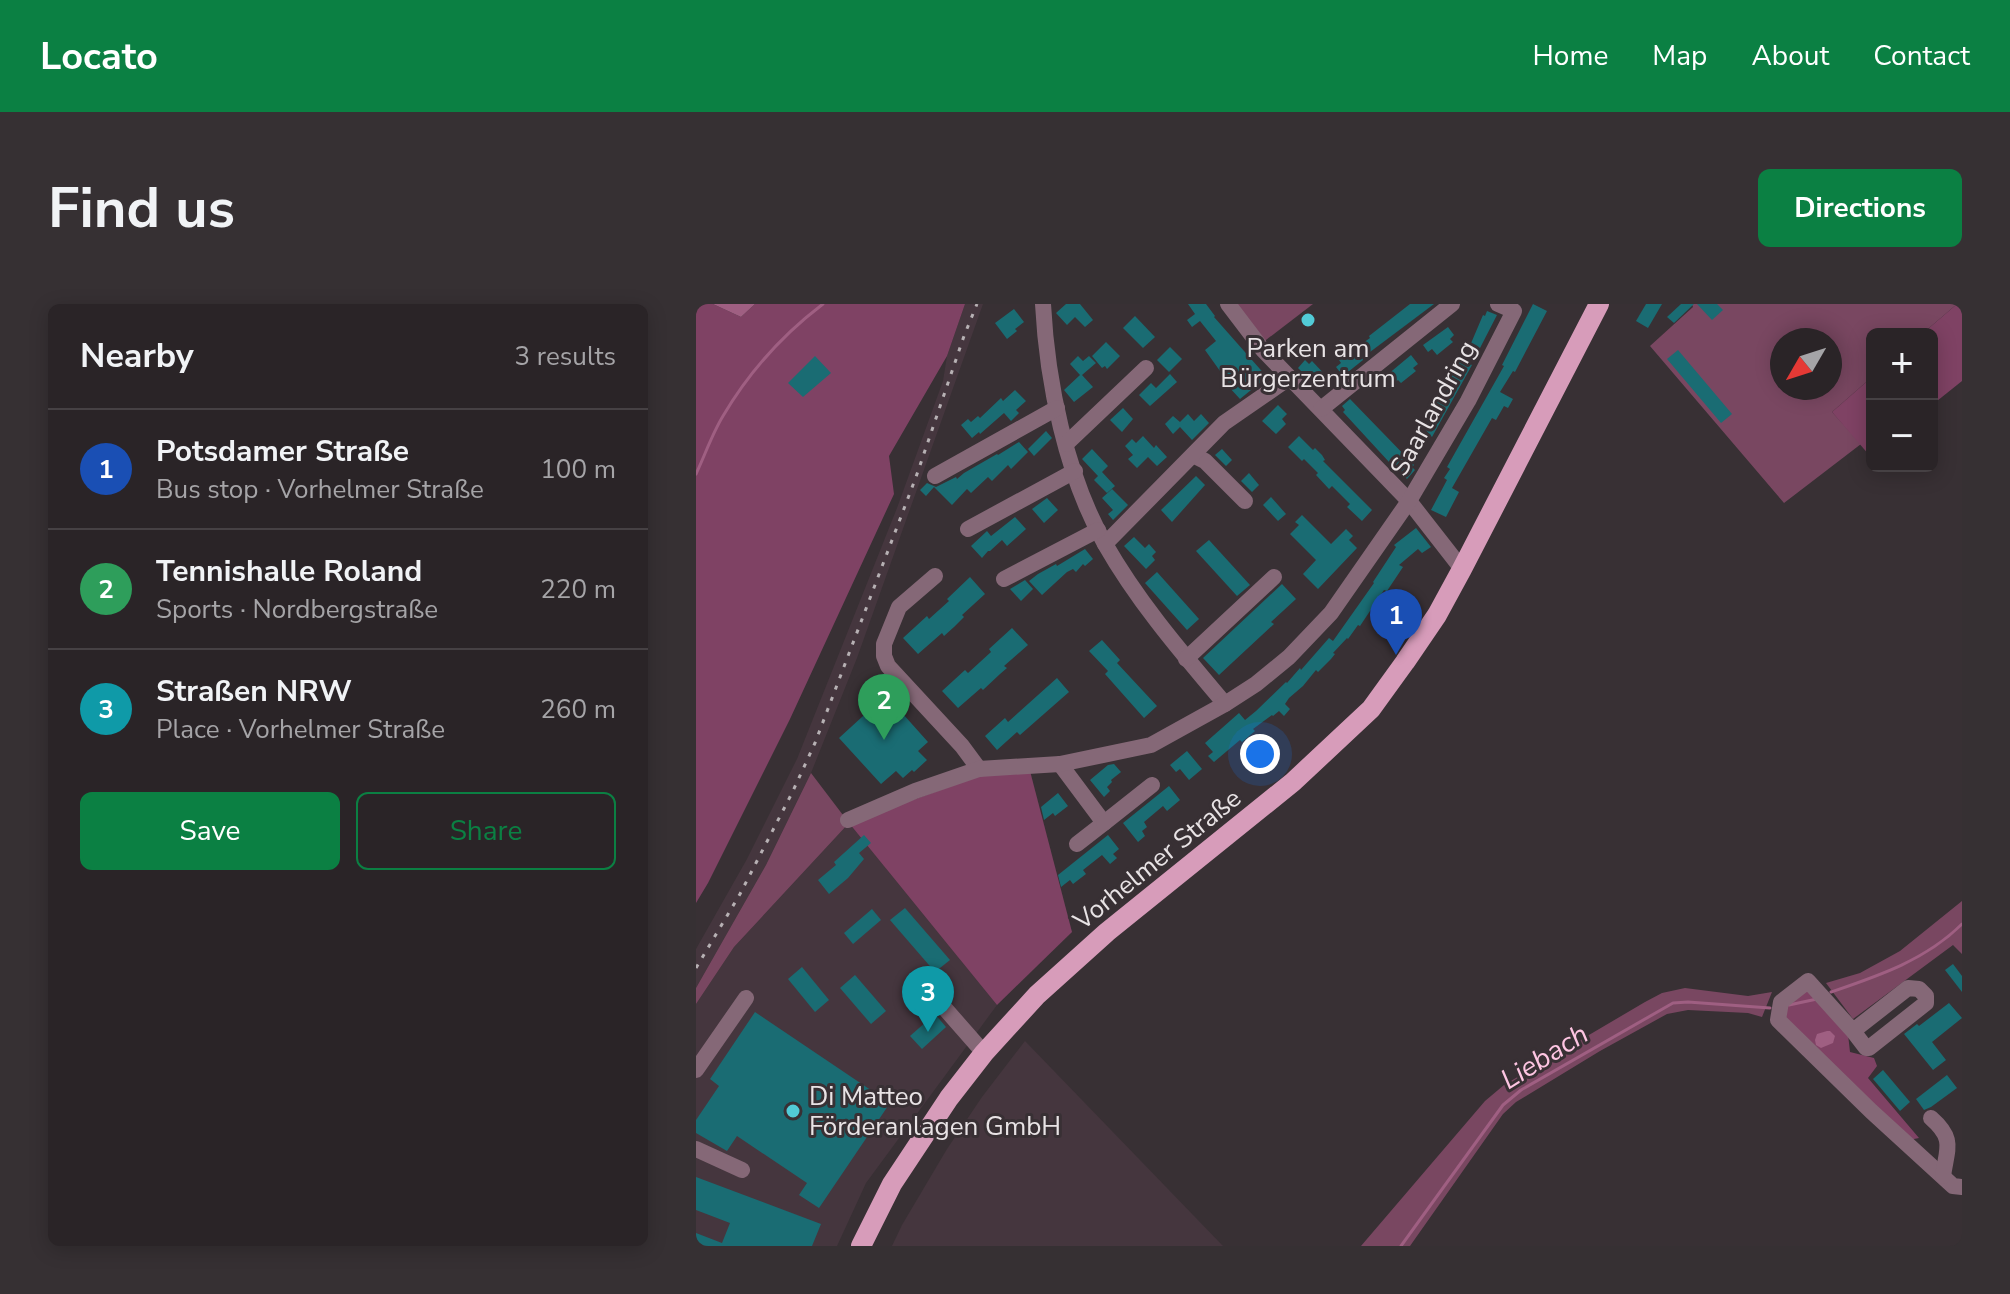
<!DOCTYPE html>
<html lang="en">
<head>
<meta charset="utf-8">
<style>
  :root { --surface:#2a2427; --page:#363033; --text:#f1f3f6; --muted:#a5a4a7; --line:#464144; --accent:#0b8043 }
  body { margin:0; font-family:"Nunito Sans",sans-serif; background:var(--page); color:var(--text) }
  .controls { position:absolute; right:24px; top:24px; display:grid; overflow:hidden; border-radius:12px; box-shadow:0 4px 20px #0003 }
  .controls button { width:72px; height:72px; display:grid; place-items:center; padding:0; border:0; border-bottom:2px solid var(--line); background:var(--surface); color:var(--text); font:40px sans-serif }
  .compass { position:absolute; left:1074px; top:24px; width:72px; height:72px; border-radius:50%; background:var(--surface); box-shadow:0 4px 20px #0003; rotate:231deg }
  .you { position:absolute; left:564px; top:450px; width:28px; height:28px; margin:-20px; border:6px solid #fff; border-radius:50%; background:#1a73e8; box-shadow:0 0 0 12px #1a73e833 }
  .badge { display:grid; place-items:center; width:52px; height:52px; border-radius:50%; background:var(--accent); color:#fff; font-size:26px; font-weight:700 }
  .pin { position:absolute; translate:-50% -66px; filter:drop-shadow(0 2px 4px #0008) }
  .pin::after { content:''; position:absolute; top:42px; width:28px; height:24px; background:inherit; clip-path:polygon(0 0,100% 0,50% 100%) }
  .list { margin:0; padding:0; list-style:none }
  h2 { display:flex; justify-content:space-between; align-items:center; height:104px; margin:0; padding:0 32px; font-size:34px }
  h2 small { font-size:26px; font-weight:400; color:var(--muted) }
  .list li { display:grid; grid-template-columns:52px 1fr auto; gap:24px; align-items:center; box-sizing:border-box; height:120px; padding:0 32px; border-top:2px solid var(--line) }
  .list b { display:block; font-size:30px; white-space:nowrap }
  .list p { margin:0; font-size:26px; white-space:nowrap; color:var(--muted) }
  .list em { font-size:26px; font-style:normal; color:var(--muted) }
  .actions { display:flex; gap:16px; padding:24px 32px }
  .actions a { flex:1; padding:18px 0; border:2px solid var(--accent); border-radius:12px; text-align:center; font-size:28px; color:var(--accent) }
  .actions .main { background:var(--accent); color:#fff }
  .map { position:relative; flex:none; width:1266px; height:942px; overflow:hidden; border-radius:12px }
  header { display:flex; align-items:center; gap:48px; box-sizing:border-box; height:112px; padding:0 40px; background:var(--accent); color:#fff }
  header strong { font-size:38px }
  nav { display:flex; gap:44px; margin-inline-start:auto; font-size:28px }
  .intro { display:flex; align-items:center; justify-content:space-between; box-sizing:border-box; height:192px; padding:0 48px }
  h1 { margin:0; font-size:56px }
  .button { padding:20px 36px; border-radius:12px; background:var(--accent); color:#fff; font-size:28px; font-weight:700 }
  main { display:flex; gap:48px; padding:0 48px }
  aside { flex:1; background:var(--surface); border-radius:12px; box-shadow:0 4px 20px #0003 }
  .map>svg:first-child { display:block }
  .built { fill:#45363e }
  .green { fill:#794761; fill-rule:evenodd }
  .forest { fill:#7f4264 }
  .water { fill:#9f5f82 }
  .lines { fill:none; stroke-linecap:round; stroke-linejoin:round }
  .stream { stroke:#9f5f82; stroke-width:3 }
  .building { fill:#1a6c73 }
  .minor { stroke:#856877; stroke-width:16 }
  .major { stroke:#d79cba; stroke-width:20 }
  .rail { stroke:#b7b1b4; stroke-width:3; stroke-dasharray:4 8; stroke-linecap:butt }
  .poi-dot { fill:#52cbd7; stroke:#383034; stroke-width:3 }
  .labels { text-anchor:middle; stroke-width:6; stroke-linejoin:round; paint-order:stroke }
  .poi-label { font-size:26px; fill:#e8e3e5; stroke:#383034 }
  .street-label { font-size:26px; fill:#e8e3e5; stroke:#383034 }
  .water-label { font-size:28px; font-style:italic; fill:#fec5e2; stroke:#383034 }
</style>
</head>
<body>
<header>
<strong>Locato</strong>
<nav><a>Home</a><a>Map</a><a>About</a><a>Contact</a></nav>
</header>
<div class="intro"><h1>Find us</h1><a class="button">Directions</a></div>
<main>
<aside>
<h2>Nearby<small>3 results</small></h2>
<ul class="list">
<li><span class="badge" style="background:#1a4fb4">1</span><div><b>Potsdamer Straße</b><p>Bus stop · Vorhelmer Straße</p></div><em>100 m</em></li>
<li><span class="badge" style="background:#2e9e5b">2</span><div><b>Tennishalle Roland</b><p>Sports · Nordbergstraße</p></div><em>220 m</em></li>
<li><span class="badge" style="background:#0f9aa8">3</span><div><b>Straßen NRW</b><p>Place · Vorhelmer Straße</p></div><em>260 m</em></li>
</ul>
<div class="actions"><a class="main">Save</a><a>Share</a></div>
</aside>
<div class="map">
<svg width="1266" height="942" viewBox="0 0 1266 942">
  <rect width="100%" height="100%" fill="#383034"/>
  <g class="built">
    <polygon points="269,0 287,0 161,354 115,469 70,561 0,684 0,645 51,555 101,455 201,204 247,77 251,52"/>
    <polygon points="153,519 301,701 170,879 141,942 0,942 0,700 38,643"/>
    <polygon points="329,737 527,942 196,942 206,921 251,845 286,793"/>
  </g>
  <g class="green">
    <polygon points="536,0 617,0 566,39"/>
    <path d="M 996,0 L 1261,0 L 1226,30 L 1176,30 L 1176,73 L 1136,108 L 1165,140 L 1088,199 L 954,42 L 997,3 ZM 1086,36 L 1134,36 L 1134,84 L 1086,84 Z"/>
    <polygon points="115,469 153,519 38,643 0,700 0,684 70,561"/>
    <polygon points="1266,597 1266,650 1257,641 1157,715 1130,679 1164,669 1204,647"/>
    <polygon points="989,684 1052,692 1076,688 1066,713 1052,709 992,706 971,710 904,747 820,798 807,810 714,942 665,942 789,797 808,781 949,698 966,689"/>
  </g>
  <g class="forest">
    <polygon points="0,0 17,0 45,13 59,0 269,0 251,52 193,152 198,190 94,415 12,579 0,599"/>
    <polygon points="1261,0 1266,0 1266,77 1236,101 1236,30 1226,30"/>
    <polygon points="1176,73 1176,150 1174,152 1136,108"/>
    <polygon points="334,467 376,628 301,701 153,519 283,472"/>
    <polygon points="1113,683 1152,730 1154,748 1178,754 1181,762 1172,774 1223,834 1213,836 1089,716 1088,700"/>
  </g>
  <g class="water">
    <polygon points="17,0 59,0 45,13"/>
    <polygon points="1131,727 1134,727 1139,732 1137,739 1125,744 1120,741 1119,736 1121,730"/>
  </g>
  <g class="lines">
    <g class="stream">
      <path d="M 0,170 C 9,151 16,130 27,112 C 53,68 86,31 127,0"/>
      <path d="M 1135,688 C 1182,672 1230,656 1266,620"/>
      <polyline points="1093,701 1121,695"/>
      <polyline points="705,942 807,801 825,786 977,699 992,698 1074,704"/>
    </g>
  </g>
  <g class="building">
    <polygon points="370,0 384,0 397,16 389,23 379,13 371,21 360,9"/>
    <polygon points="492,0 510,0 519,12 518,13 571,73 544,95 532,82 534,81 509,46 520,37 504,17 496,23 491,16 499,10"/>
    <polygon points="714,0 738,0 666,54 667,56 647,72 640,63 645,59 643,56 674,34 673,32"/>
    <polygon points="837,0 851,7 819,68 817,67 804,88 817,95 812,104 808,102 800,116 796,114 756,184 763,188 750,213 735,206 751,176 748,174 754,165 751,163 808,62 806,61"/>
    <polygon points="950,0 966,0 952,24 940,17"/>
    <polygon points="985,0 998,0 978,19 971,13"/>
    <polygon points="1001,0 1021,0 1027,6 1016,16"/>
    <polygon points="318,5 328,18 319,25 321,27 311,35 299,19"/>
    <polygon points="791,7 801,11 783,46 777,50 773,44 787,11 789,12"/>
    <polygon points="439,12 459,33 447,44 427,24"/>
    <polygon points="752,23 758,31 754,35 757,38 741,51 736,45 732,48 727,41"/>
    <polygon points="410,38 424,52 411,65 409,62 406,64 396,52"/>
    <polygon points="474,43 486,55 473,68 461,56"/>
    <polygon points="982,46 1036,110 1025,119 971,55"/>
    <polygon points="715,51 722,60 717,64 720,67 705,79 702,76 692,84 685,76"/>
    <polygon points="119,52 135,69 107,93 92,79"/>
    <polygon points="382,52 387,57 393,52 400,59 386,71 397,83 378,98 368,86 384,71 374,60"/>
    <polygon points="763,55 776,61 736,133 728,124 734,114 730,112 740,96 745,98 758,75 754,72"/>
    <polygon points="609,56 613,60 616,57 634,76 624,86 602,64"/>
    <polygon points="474,70 481,78 454,102 443,91 455,79 460,84"/>
    <polygon points="319,86 330,97 320,106 323,109 315,117 308,109 284,130 283,128 276,134 265,121 272,115 275,118 282,112 284,114 305,94 307,97"/>
    <polygon points="654,95 718,161 716,163 719,166 711,175 693,158 647,108 649,106 646,102"/>
    <polygon points="582,101 591,110 586,115 590,120 580,130 566,117"/>
    <polygon points="427,104 437,115 426,128 414,116"/>
    <polygon points="492,110 498,117 505,110 513,119 496,136 484,123 477,130 469,120 477,112 484,118"/>
    <polygon points="350,127 356,134 338,152 332,145"/>
    <polygon points="447,132 458,144 460,141 471,153 461,162 452,153 441,164 432,155 437,151 429,142 436,135 440,139"/>
    <polygon points="603,132 617,146 619,144 626,151 629,156 627,157 676,206 666,217 651,203 654,200 636,182 633,185 620,171 622,169 608,155 606,157 592,143"/>
    <polygon points="323,138 332,148 315,165 312,161 296,177 292,173 275,189 271,185 256,201 238,183 230,192 224,186 231,179 240,183 260,173 261,175 268,169 301,150 302,151"/>
    <polygon points="396,145 412,162 406,168 419,182 411,189 398,176 402,172 386,155"/>
    <polygon points="526,145 536,156 530,162 519,151"/>
    <polygon points="553,169 563,181 556,188 545,177"/>
    <polygon points="500,172 509,181 476,218 465,206"/>
    <polygon points="416,185 432,201 417,216 412,210 417,206 406,194"/>
    <polygon points="575,193 590,210 582,217 567,201"/>
    <polygon points="351,194 362,206 348,219 336,205"/>
    <polygon points="606,211 635,240 650,225 657,232 653,236 661,244 622,285 607,270 620,256 594,230 603,221 599,218"/>
    <polygon points="319,213 330,225 311,242 306,236 294,247 292,247 286,254 275,242 291,227 295,232"/>
    <polygon points="720,224 735,243 726,249 722,245 703,261 707,263 691,287 688,286 664,322 662,321 652,335 651,334 637,349 639,350 635,355 622,368 620,366 607,382 593,394 589,400 594,405 588,412 583,407 577,412 576,411 557,425 559,427 546,438 544,436 518,458 512,452 517,448 509,439 543,409 549,416 560,407 590,378 591,379 604,364 605,366 633,334 637,337 678,279 677,278 700,243 698,241"/>
    <polygon points="438,233 449,244 453,240 460,248 456,252 459,256 450,265 428,242"/>
    <polygon points="513,236 554,281 541,292 500,247"/>
    <polygon points="389,245 397,255 389,262 387,260 380,268 377,265 371,268 346,291 333,277 342,270 360,260 361,262"/>
    <polygon points="461,268 503,315 491,326 449,279"/>
    <polygon points="274,273 289,290 266,311 268,313 258,323 248,332 246,329 222,350 207,334 231,312 233,315 253,297 251,295"/>
    <polygon points="329,276 337,285 325,297 314,285"/>
    <polygon points="586,280 600,295 575,318 578,320 523,371 507,354"/>
    <polygon points="316,324 332,341 308,362 311,364 304,370 287,386 285,384 262,404 246,387 269,366 272,369 295,348 293,345"/>
    <polygon points="406,336 424,356 421,359 461,402 448,414 409,370 412,367 393,347"/>
    <polygon points="361,374 373,388 324,431 321,428 301,446 289,432 309,414 312,418"/>
    <polygon points="190,391 232,438 222,447 231,456 218,468 216,466 207,474 200,467 185,480 143,434"/>
    <polygon points="491,447 506,465 493,476 484,465 480,468 474,461"/>
    <polygon points="418,460 425,468 415,476 416,478 411,483 414,487 408,493 394,476 412,461"/>
    <polygon points="473,482 484,496 471,507 467,502 448,518 451,523 446,527 449,532 442,538 427,519"/>
    <polygon points="362,489 372,502 359,512 357,509 348,516 345,503"/>
    <polygon points="168,531 175,539 163,549 168,555 152,574 133,590 122,576 140,561 138,558"/>
    <polygon points="412,531 423,545 417,550 421,554 414,560 406,551 387,566 390,570 377,580 374,576 365,583 362,571"/>
    <polygon points="209,604 254,656 239,668 194,616"/>
    <polygon points="176,605 185,616 157,640 148,629"/>
    <polygon points="1257,660 1266,672 1266,688 1249,666"/>
    <polygon points="106,663 133,696 119,708 92,675"/>
    <polygon points="159,671 190,707 175,720 144,684"/>
    <polygon points="1253,699 1266,714 1236,738 1250,756 1237,766 1208,730 1221,720 1223,722"/>
    <polygon points="59,708 194,799 123,904 103,891 111,879 41,832 31,847 0,829 0,816 23,782 14,775"/>
    <polygon points="239,710 250,723 226,745 214,732"/>
    <polygon points="1187,766 1214,798 1204,807 1177,775"/>
    <polygon points="1251,771 1261,784 1235,803 1228,806 1220,795"/>
    <polygon points="0,873 125,920 116,942 0,942 0,929 26,939 34,919 0,906"/>
  </g>
  <g class="lines">
    <g class="minor">
      <path d="M 347,0 C 351,78 370,171 409,240 C 442,298 486,349 529,400"/>
      <polyline points="532,0 567,46 713,197 766,265"/>
      <polyline points="625,105 756,0"/>
      <polyline points="370,140 450,64"/>
      <polyline points="497,151 509,157 549,197"/>
      <polyline points="239,172 361,104"/>
      <polyline points="272,225 379,167"/>
      <polyline points="409,240 528,119 593,74"/>
      <polyline points="239,272 203,303 188,340 188,352 192,362 266,442 283,465"/>
      <polyline points="308,275 402,226"/>
      <polyline points="490,355 578,273"/>
      <polyline points="364,460 408,519 381,540"/>
      <polyline points="152,516 219,487 283,465 364,460 455,441 529,400 560,380 593,353 635,309 713,197 772,97 818,7 802,0"/>
      <polyline points="408,519 456,481"/>
      <polyline points="245,700 288,749"/>
      <polyline points="1157,727 1170,744 1173,744 1230,699 1230,692 1223,685 1212,684 1157,727 1112,677 1085,698 1082,716 1175,807 1257,882 1266,883"/>
      <polyline points="0,766 50,694"/>
      <path d="M 1235,814 C 1259,835 1251,844 1247,872"/>
      <polyline points="0,845 46,866"/>
    </g>
    <polyline class="major" points="165,942 196,880 253,794 288,749 341,691 411,628 597,478 675,405 709,358 741,311 766,265 903,0"/>
    <polyline class="rail" points="0,664 44,590 96,489 119,439 220,173 268,32 281,0"/>
  </g>
  <g class="poi-dot">
    <circle cx="612" cy="16" r="8"/>
    <circle cx="97" cy="807" r="8"/>
  </g>
  <g class="labels">
    <g class="poi-label">
      <text x="612" y="53">Parken am<tspan x="612" dy="30">Bürgerzentrum</tspan></text>
      <text x="113" y="801" text-anchor="start">Di Matteo<tspan x="113" dy="30">Förderanlagen GmbH</tspan></text>
    </g>
    <g class="street-label">
      <text transform="translate(737 104) rotate(-61)" y="9">Saarlandring</text>
      <text transform="translate(461 555) rotate(-39)" y="9">Vorhelmer Straße</text>
    </g>
    <g class="water-label">
      <text transform="translate(848 752) rotate(-32)" y="10">Liebach</text>
    </g>
  </g>
</svg>
<div class="controls">
<button>+</button>
<button>−</button>
</div>
<svg class="compass" viewBox="-18 -18 36 36"><path d="M0-13l5 13h-10z" fill="#e53935"/><path d="M0 13l5-13h-10z" fill="#a5a4a7"/></svg>
<div class="you"></div>
<div class="pin badge" style="left:700px;top:351px;background:#1a4fb4">1</div>
<div class="pin badge" style="left:188px;top:436px;background:#2e9e5b">2</div>
<div class="pin badge" style="left:232px;top:728px;background:#0f9aa8">3</div>
</div>
</main>
</body>
</html>
